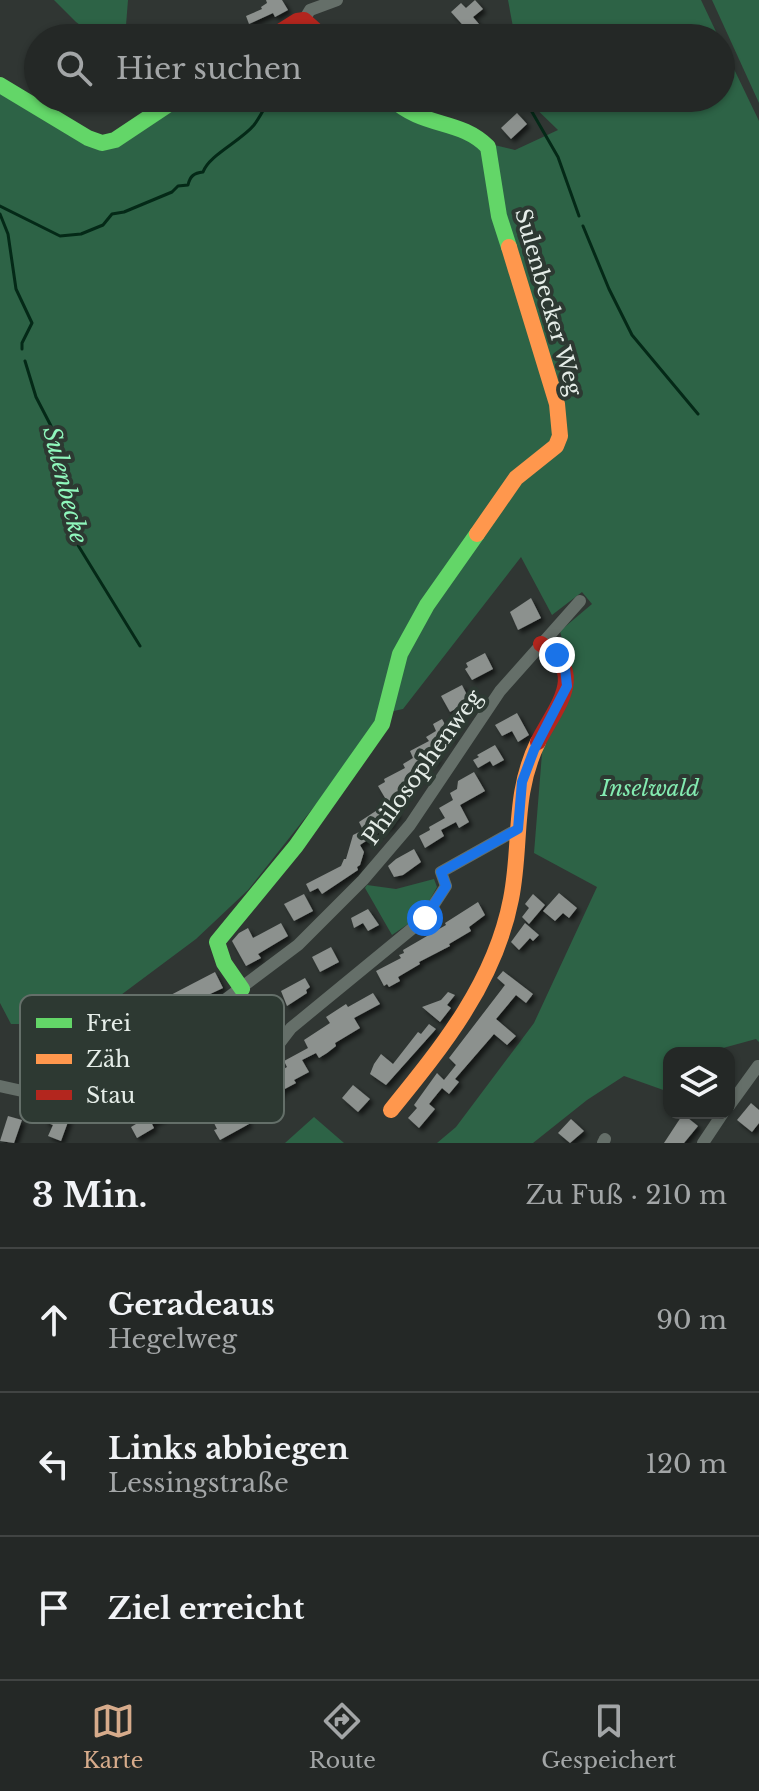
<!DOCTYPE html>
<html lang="de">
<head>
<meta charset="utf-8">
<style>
  :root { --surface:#242826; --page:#2c302e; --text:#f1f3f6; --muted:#a3a6a7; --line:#414443; --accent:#d6ab8b }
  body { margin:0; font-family:"Libre Baskerville",serif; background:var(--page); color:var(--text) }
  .controls { position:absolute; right:24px; bottom:24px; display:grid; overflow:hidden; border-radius:16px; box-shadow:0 2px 6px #0004 }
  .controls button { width:72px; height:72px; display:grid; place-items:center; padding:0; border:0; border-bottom:2px solid var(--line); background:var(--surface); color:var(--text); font:40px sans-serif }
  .stop { position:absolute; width:24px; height:24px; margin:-18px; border:6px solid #1a73e8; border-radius:50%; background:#fff }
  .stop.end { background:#1a73e8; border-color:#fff; box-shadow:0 2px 8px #0008 }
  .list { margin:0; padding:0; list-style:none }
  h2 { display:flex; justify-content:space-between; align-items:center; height:104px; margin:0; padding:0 32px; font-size:34px }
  h2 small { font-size:26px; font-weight:400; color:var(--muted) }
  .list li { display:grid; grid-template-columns:52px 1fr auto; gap:24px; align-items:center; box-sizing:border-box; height:144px; padding:0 32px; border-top:2px solid var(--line) }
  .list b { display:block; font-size:30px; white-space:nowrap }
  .list p { margin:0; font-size:26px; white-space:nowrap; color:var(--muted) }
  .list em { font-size:26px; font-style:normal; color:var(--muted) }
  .icon { flex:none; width:44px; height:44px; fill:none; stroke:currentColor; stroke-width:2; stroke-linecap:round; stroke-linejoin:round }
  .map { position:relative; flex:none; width:759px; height:1143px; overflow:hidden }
  .search { position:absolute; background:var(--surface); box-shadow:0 2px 6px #0004; left:24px; right:24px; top:24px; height:88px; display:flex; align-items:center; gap:20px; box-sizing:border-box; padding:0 28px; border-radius:44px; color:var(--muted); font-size:30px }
  .sheet { height:536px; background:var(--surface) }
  nav { display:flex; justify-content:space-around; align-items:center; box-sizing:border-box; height:112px; border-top:2px solid var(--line); background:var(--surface); font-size:22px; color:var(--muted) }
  nav a { display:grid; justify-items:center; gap:4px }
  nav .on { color:var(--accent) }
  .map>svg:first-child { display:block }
  .green { fill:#2d6346 }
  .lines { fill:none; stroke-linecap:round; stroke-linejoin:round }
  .stream { stroke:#042917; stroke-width:3 }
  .building { fill:#8c918e; filter:url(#shadow) }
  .street { stroke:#656f69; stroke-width:12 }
  .fast { stroke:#63d668; stroke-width:16 }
  .slow { stroke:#ff974d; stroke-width:16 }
  .jam { stroke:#b3261e; stroke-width:16 }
  .route { stroke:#1a73e8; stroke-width:10 }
  .labels { text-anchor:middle; stroke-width:8; stroke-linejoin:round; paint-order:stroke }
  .street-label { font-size:22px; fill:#e5ede8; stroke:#2d3932 }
  .park-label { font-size:22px; font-style:italic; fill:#83ebb1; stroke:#2d3932 }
  .water-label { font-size:24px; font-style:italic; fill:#8ff7bc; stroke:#2d3932 }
  .key { fill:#2d3932; stroke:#646f69; stroke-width:2 }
  .key-label { font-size:22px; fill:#e5ede8 }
</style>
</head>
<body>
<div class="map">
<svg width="759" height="1143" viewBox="0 0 759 1143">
  <defs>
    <filter id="shadow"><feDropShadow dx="3.5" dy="3.5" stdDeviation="2" flood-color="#0009"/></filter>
  </defs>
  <rect width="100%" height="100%" fill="#303633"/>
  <g class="green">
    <polygon points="54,0 128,0 125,38 98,38 76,22"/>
    <polygon points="508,0 701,0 719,38 515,38"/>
    <polygon points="712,0 759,0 759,103"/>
    <polygon points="721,42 759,121 759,1042 756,1039 723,1048 719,1053 669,1053 669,1092 624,1076 587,1100 533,1143 437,1143 456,1127 534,1023 597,887 534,853 543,741 572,680 560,631 592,604 582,592 552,615 521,557 403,709 389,712 248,890 196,939 82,1024 11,1024 0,1003 0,90 94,145 186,98 384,98 469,139 515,150 558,130 525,98 721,98"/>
    <polygon points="434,879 437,887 421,915 392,935 365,888 367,885 396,889"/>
    <polygon points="314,1117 344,1143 285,1143"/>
  </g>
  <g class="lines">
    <g class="stream">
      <polyline points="524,98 558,157 579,216"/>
      <path d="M 0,206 L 60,236 L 81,234 L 103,225 L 112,214 L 124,212 L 172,192 L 178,186 L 188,185 C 190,176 194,173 203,172 C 209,155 241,141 254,125 C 260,117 265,107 270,98"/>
      <polyline points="0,214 8,234 16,289 32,323 22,343 22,349"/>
      <polyline points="583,226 609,289 632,335 698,414"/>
      <polyline points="25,361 36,397 51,426 57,471 76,542 140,646"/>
    </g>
  </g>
  <g class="building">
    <polygon points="266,0 282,0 288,10 275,17 273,13 249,24 246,16 262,9 261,7 267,3"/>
    <polygon points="475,0 483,9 473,17 479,24 469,32 451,12 461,3 466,8"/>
    <polygon points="517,113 527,124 511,139 501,128"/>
    <polygon points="531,598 541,618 518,630 510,612"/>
    <polygon points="485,653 493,669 472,680 465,669 468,667 466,663"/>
    <polygon points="462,685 470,701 450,712 441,696"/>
    <polygon points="517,713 529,735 518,742 512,731 502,736 495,725"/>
    <polygon points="442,719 452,737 433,747 437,759 417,772 416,778 403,785 407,792 402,794 404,797 391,803 398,816 391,820 393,823 360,845 364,852 360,865 357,867 358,870 322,894 318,888 310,892 306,884 341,866 344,859 346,859 353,835 363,830 359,822 388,803 378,786 385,782 384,779 405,768 403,764 413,758 410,751 429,741 426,737 436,731 433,724"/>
    <polygon points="495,745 504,760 493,766 490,761 478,768 473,760 479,757 477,755"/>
    <polygon points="474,772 485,791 460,805 469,822 459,828 456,822 441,830 444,836 425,848 419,836 430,830 429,827 445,818 439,808 453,800 450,793 457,789 458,781"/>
    <polygon points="414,849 421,862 403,875 394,877 388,866 396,859"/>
    <polygon points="559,893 577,908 569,918 563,913 555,921 543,911"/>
    <polygon points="304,894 313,911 294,921 284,904"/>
    <polygon points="533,894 545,905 529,924 522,917 529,908 525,904"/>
    <polygon points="478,902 485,915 469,927 471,931 449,944 450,946 419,962 420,964 398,977 400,981 389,987 387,984 384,986 376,971 401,958 399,955 404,953 403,950 446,925 445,923"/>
    <polygon points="368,909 379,925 368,931 363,923 354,928 351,918"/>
    <polygon points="281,923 288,936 258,954 261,958 246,966 232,941 239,933 248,928 253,938"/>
    <polygon points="525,923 539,935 533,941 530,938 519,950 511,942"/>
    <polygon points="331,947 339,962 320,972 312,957"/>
    <polygon points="503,971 533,994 526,1003 516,995 496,1019 516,1036 507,1045 494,1034 455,1079 459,1082 449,1094 442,1088 429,1104 435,1109 419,1128 408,1118 417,1108 414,1105 437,1073 444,1080 456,1065 449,1058 505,985 497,978"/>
    <polygon points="215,972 223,988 178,1009 180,1012 162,1021 166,1027 113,1058 105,1045 125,1036 127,1039 142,1030 139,1023 150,1017 148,1013 165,1004 163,999"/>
    <polygon points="305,978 310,987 306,990 307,993 287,1006 281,991"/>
    <polygon points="448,992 455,995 447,1005 451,1008 440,1022 422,1007 441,1000"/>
    <polygon points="373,993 380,1004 354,1018 360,1028 335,1043 336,1046 327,1053 319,1058 316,1053 302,1060 309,1072 294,1080 296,1083 281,1091 282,1094 258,1107 260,1111 246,1119 249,1124 220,1140 214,1130 217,1129 214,1123 236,1110 234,1108 239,1105 237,1101 283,1072 282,1070 287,1067 284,1061 308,1048 304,1040 330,1023 326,1017 346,1004 348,1007"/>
    <polygon points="429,1024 436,1029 386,1085 370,1074 374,1064 381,1054 393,1064 418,1032 421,1034"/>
    <polygon points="353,1085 370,1099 358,1112 342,1098"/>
    <polygon points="178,1090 179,1093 182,1091 187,1100 168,1110 170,1114 152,1124 154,1128 137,1138 131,1127 141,1121 138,1117 156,1107 154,1104"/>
    <polygon points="751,1103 759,1110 759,1123 752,1132 737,1120"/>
    <polygon points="49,1112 69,1119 61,1141 48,1136 53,1125 45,1122"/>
    <polygon points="683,1114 698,1126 684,1143 664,1143"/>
    <polygon points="8,1116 22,1120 14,1143 0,1141"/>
    <polygon points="571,1119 584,1131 570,1143 558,1133"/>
  </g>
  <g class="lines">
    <g class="street">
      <polyline points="304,20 310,10 337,0"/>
      <polyline points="0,1086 45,1096 74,1094 100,1086 141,1063 298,945 363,880 410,825 500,691 580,601"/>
      <polyline points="215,1105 268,1058 291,1028 425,918 446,886 441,872 518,829"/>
      <polyline points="729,1106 758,1066"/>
      <polyline points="603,1143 605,1139"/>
      <polyline points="703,1143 723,1113"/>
    </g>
    <g class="fast">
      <polyline points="0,85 88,138 102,143 115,140 178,98"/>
      <path d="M 391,98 C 424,129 459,118 488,147 L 499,216 L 509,247"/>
      <polyline points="242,989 224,963 217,942 296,846 382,724 400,654 427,605 477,534"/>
    </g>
    <g class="slow">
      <polyline points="477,534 516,478 556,446 560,436 557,404 509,247"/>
      <path d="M 391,1110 C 443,1046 495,982 511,899 C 522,844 512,795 538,742"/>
    </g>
    <g class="jam">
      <polyline points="270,38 297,21 304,20 324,38"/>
      <path d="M 538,742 C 556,706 589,673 541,644"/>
    </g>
  </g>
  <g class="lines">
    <polyline class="route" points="425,918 446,886 441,872 518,829 522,782 534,750 567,686 565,668 557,655"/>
  </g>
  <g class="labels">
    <g class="street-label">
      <text transform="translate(549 302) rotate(74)" y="8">Sulenbecker Weg</text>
      <text transform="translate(422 767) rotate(-54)" y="8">Philosophenweg</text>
    </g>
    <g class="park-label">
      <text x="650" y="796">Inselwald</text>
    </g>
    <g class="water-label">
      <text transform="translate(65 485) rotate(76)" y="8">Sulenbecke</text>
    </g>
  </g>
  <rect x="20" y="995" width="264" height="128" rx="12" class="key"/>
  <rect x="36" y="1018" width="36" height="10" fill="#63d668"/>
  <rect x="36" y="1054" width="36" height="10" fill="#ff974d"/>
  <rect x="36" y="1090" width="36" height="10" fill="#b3261e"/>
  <g class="key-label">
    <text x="86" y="1031">Frei</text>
    <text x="86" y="1067">Zäh</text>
    <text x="86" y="1103">Stau</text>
  </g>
</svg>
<div class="controls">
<button><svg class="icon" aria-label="layers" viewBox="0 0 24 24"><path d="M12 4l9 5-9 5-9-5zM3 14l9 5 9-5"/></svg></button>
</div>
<div class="stop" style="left:425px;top:918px"></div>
<div class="stop end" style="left:557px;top:655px"></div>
<div class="search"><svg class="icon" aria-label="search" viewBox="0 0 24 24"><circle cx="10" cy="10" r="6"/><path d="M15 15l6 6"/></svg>Hier suchen</div>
</div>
<section class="sheet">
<h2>3 Min.<small>Zu Fuß · 210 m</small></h2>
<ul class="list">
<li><svg class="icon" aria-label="ahead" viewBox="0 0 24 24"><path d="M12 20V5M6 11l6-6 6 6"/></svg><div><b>Geradeaus</b><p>Hegelweg</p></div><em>90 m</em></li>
<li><svg class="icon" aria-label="left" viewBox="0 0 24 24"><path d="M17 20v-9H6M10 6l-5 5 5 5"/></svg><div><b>Links abbiegen</b><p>Lessingstraße</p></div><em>120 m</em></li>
<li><svg class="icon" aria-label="arrive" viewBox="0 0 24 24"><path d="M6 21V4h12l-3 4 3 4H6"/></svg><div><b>Ziel erreicht</b></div></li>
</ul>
</section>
<nav>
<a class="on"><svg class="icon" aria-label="map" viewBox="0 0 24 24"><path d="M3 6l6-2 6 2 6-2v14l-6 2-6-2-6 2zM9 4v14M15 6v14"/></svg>Karte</a>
<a><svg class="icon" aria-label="directions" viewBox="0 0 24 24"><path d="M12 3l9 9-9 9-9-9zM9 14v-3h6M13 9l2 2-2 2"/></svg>Route</a>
<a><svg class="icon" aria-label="saved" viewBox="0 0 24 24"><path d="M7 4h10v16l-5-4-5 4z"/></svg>Gespeichert</a>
</nav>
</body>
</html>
